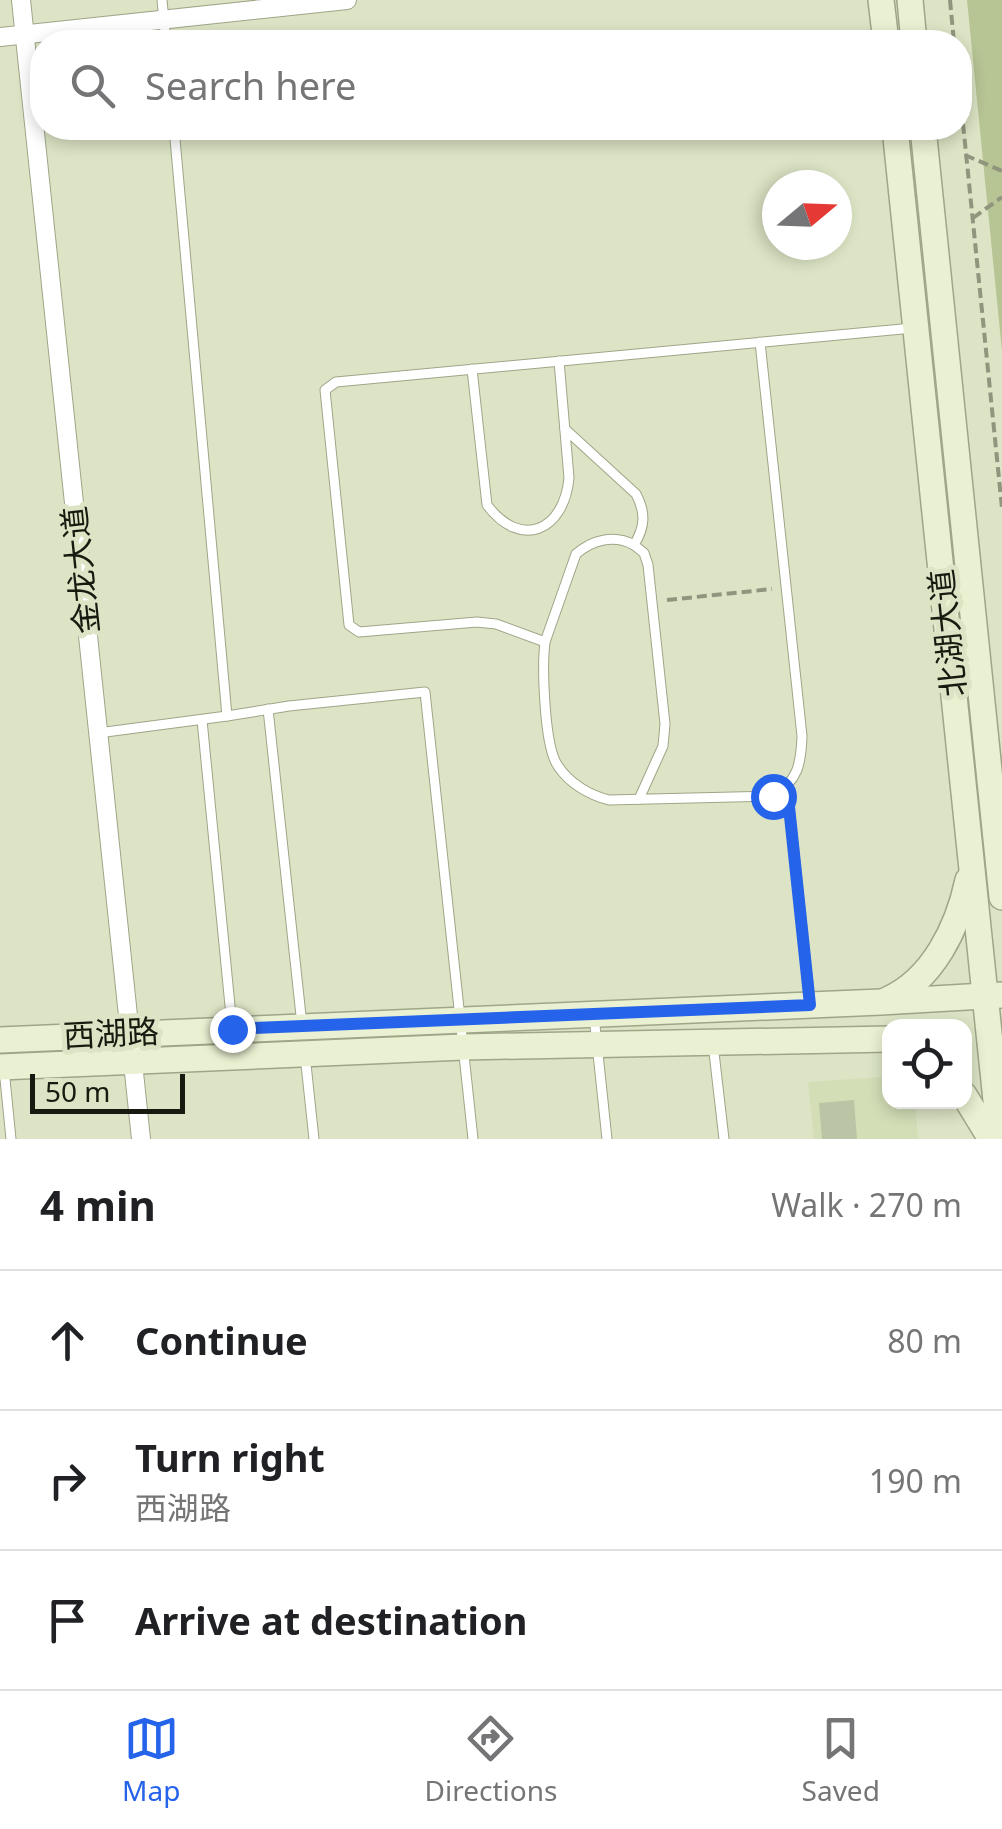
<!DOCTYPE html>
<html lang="en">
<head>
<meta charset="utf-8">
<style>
  :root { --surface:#fff; --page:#f6f6f6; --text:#202124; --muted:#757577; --line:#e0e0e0; --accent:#2563eb }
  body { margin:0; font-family:"Noto Sans","Noto Sans SC",sans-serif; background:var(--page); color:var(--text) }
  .controls { position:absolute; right:30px; bottom:30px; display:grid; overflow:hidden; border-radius:20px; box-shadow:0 5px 15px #0003 }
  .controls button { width:90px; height:90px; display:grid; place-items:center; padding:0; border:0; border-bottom:2px solid var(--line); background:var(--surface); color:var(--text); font:50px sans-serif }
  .compass { position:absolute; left:762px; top:170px; width:90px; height:90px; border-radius:50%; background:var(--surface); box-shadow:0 5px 15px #0003; rotate:71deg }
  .scale { position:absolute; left:30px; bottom:25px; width:155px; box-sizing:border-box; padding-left:10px; border:5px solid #171a0f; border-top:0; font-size:28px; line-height:35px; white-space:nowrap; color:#171a0f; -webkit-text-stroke:8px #dce4c5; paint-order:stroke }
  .stop { position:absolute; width:30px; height:30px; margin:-22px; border:8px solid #2563eb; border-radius:50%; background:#fff }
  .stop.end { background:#2563eb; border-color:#fff; box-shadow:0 2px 10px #0008 }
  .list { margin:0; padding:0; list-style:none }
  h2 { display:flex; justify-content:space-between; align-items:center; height:130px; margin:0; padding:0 40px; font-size:42px }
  h2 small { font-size:32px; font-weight:400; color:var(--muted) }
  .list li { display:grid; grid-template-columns:65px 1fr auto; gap:30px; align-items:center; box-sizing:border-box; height:140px; padding:0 40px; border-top:2px solid var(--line) }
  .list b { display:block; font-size:38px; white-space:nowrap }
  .list p { margin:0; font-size:32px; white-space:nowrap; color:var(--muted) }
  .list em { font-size:32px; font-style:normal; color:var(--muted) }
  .icon { flex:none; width:55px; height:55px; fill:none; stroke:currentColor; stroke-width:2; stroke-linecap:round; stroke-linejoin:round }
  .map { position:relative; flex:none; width:1002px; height:1139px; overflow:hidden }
  .search { position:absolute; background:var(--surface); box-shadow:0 5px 15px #0003; left:30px; right:30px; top:30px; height:110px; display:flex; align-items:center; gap:25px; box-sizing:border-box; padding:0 35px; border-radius:40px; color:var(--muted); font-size:38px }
  .sheet { height:550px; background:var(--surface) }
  nav { display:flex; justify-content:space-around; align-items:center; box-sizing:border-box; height:140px; border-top:2px solid var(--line); background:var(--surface); font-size:28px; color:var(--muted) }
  nav a { display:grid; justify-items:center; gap:5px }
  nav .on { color:var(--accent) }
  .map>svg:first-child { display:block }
  .built { fill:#d3deb7 }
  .green { fill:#b7c494 }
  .building { fill:#bcc4a6 }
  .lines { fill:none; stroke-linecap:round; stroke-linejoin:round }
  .service-casing { stroke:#9ea688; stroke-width:11 }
  .minor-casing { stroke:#9ea688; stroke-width:20 }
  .secondary-casing { stroke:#9ea688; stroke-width:28 }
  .path { stroke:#90967e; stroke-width:4; stroke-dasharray:10 5; stroke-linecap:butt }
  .service { stroke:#fff; stroke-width:9 }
  .minor { stroke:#fff; stroke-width:18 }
  .secondary { stroke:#eaf1d2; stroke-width:25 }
  .route { stroke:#2563eb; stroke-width:12 }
  .labels { text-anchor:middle; stroke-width:10; stroke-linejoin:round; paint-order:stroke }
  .street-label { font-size:32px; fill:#171a0f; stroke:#dce4c5 }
</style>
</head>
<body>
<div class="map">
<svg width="1002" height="1139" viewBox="0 0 1002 1139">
  <rect width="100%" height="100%" fill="#dce4c5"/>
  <polygon class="built" points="882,1077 889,1079 890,1102 915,1102 918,1139 814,1139 808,1082"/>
  <polygon class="green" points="967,0 1002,0 1002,351"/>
  <polygon class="building" points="854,1100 857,1139 822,1139 819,1103"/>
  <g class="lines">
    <g class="service-casing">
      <g id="service">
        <polyline points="162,0 166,42"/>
        <polyline points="174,128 227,716 289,706 425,692 473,1139"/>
        <path d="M 760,342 L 802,736 C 801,764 798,781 773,796 L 609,800 C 589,795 569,783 558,766 C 544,747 542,666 545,642 L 496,624 L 477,622 L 359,632 L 349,625 L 325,390 L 336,382 C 529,364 721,346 913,328"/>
        <path d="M 472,369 L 487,505 C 521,550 564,531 569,478 L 559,361"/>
        <polyline points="634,545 644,553 648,565 665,724 663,746 639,799"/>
        <path d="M 545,642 L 576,554 C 592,540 614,534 634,545 C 645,527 646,513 636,494 L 565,429"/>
        <polyline points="268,709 302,1025"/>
        <polyline points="202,720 232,1026"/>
        <polyline points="98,733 227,716"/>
        <polyline points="787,787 810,1003"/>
        <polyline points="594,1016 607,1139"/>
        <polyline points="713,1044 724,1139"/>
        <polyline points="305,1055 314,1139"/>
        <polyline points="4,1069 11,1139"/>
      </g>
    </g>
    <g class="minor-casing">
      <g id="minor">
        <polyline points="21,0 141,1139"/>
        <polyline points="0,37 347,0"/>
      </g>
    </g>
    <g class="secondary-casing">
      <g id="secondary">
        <polyline points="881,0 886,42"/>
        <polyline points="910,0 914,42"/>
        <polyline points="895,128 1000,1139"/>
        <polyline points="923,128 1002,897"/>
        <path d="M 887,1000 C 933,980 958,927 968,880"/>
        <polyline points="0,1040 881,1002 1002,995"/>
        <polyline points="0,1067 463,1047 890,1039"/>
        <polyline points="964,1095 991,1139"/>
      </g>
    </g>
    <g class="path">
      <polyline points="950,0 954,42"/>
      <polyline points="960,94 1002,508"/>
      <polyline points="965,155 1002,171"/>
      <polyline points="973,218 1002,197"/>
      <polyline points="667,600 772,589"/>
    </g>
    <use href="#service" class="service"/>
    <use href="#minor" class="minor"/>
    <use href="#secondary" class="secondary"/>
  </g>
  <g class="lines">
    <polyline class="route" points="232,1029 810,1005 787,788 773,796"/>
  </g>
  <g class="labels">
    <g class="street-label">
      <text transform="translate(81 570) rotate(-96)" y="11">金龙大道</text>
      <text transform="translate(948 633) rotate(-96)" y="11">北湖大道</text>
      <text transform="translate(111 1034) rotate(-3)" y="11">西湖路</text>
    </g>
  </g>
</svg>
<div class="controls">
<button><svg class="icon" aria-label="locate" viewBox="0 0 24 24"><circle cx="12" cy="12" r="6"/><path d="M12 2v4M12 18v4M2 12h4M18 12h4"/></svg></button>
</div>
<svg class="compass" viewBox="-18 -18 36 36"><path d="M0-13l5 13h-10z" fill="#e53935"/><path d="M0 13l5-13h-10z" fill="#757577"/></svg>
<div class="scale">50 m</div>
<div class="stop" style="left:773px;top:796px"></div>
<div class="stop end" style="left:232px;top:1029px"></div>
<div class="search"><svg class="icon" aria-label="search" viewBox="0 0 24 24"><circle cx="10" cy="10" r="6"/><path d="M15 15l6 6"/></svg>Search here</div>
</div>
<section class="sheet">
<h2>4 min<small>Walk · 270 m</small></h2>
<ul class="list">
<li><svg class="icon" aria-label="ahead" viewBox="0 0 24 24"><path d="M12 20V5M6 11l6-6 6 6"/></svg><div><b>Continue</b></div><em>80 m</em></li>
<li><svg class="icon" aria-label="right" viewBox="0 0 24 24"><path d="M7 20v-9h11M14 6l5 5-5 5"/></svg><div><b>Turn right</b><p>西湖路</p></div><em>190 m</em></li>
<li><svg class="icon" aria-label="arrive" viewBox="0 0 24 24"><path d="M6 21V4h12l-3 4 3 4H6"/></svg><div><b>Arrive at destination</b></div></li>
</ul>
</section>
<nav>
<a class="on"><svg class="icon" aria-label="map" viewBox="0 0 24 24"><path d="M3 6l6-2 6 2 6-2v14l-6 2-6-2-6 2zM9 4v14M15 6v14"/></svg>Map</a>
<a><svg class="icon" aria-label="directions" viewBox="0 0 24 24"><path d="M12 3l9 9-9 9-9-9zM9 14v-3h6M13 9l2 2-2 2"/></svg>Directions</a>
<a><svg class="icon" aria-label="saved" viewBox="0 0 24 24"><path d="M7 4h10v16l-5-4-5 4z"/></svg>Saved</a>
</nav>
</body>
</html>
